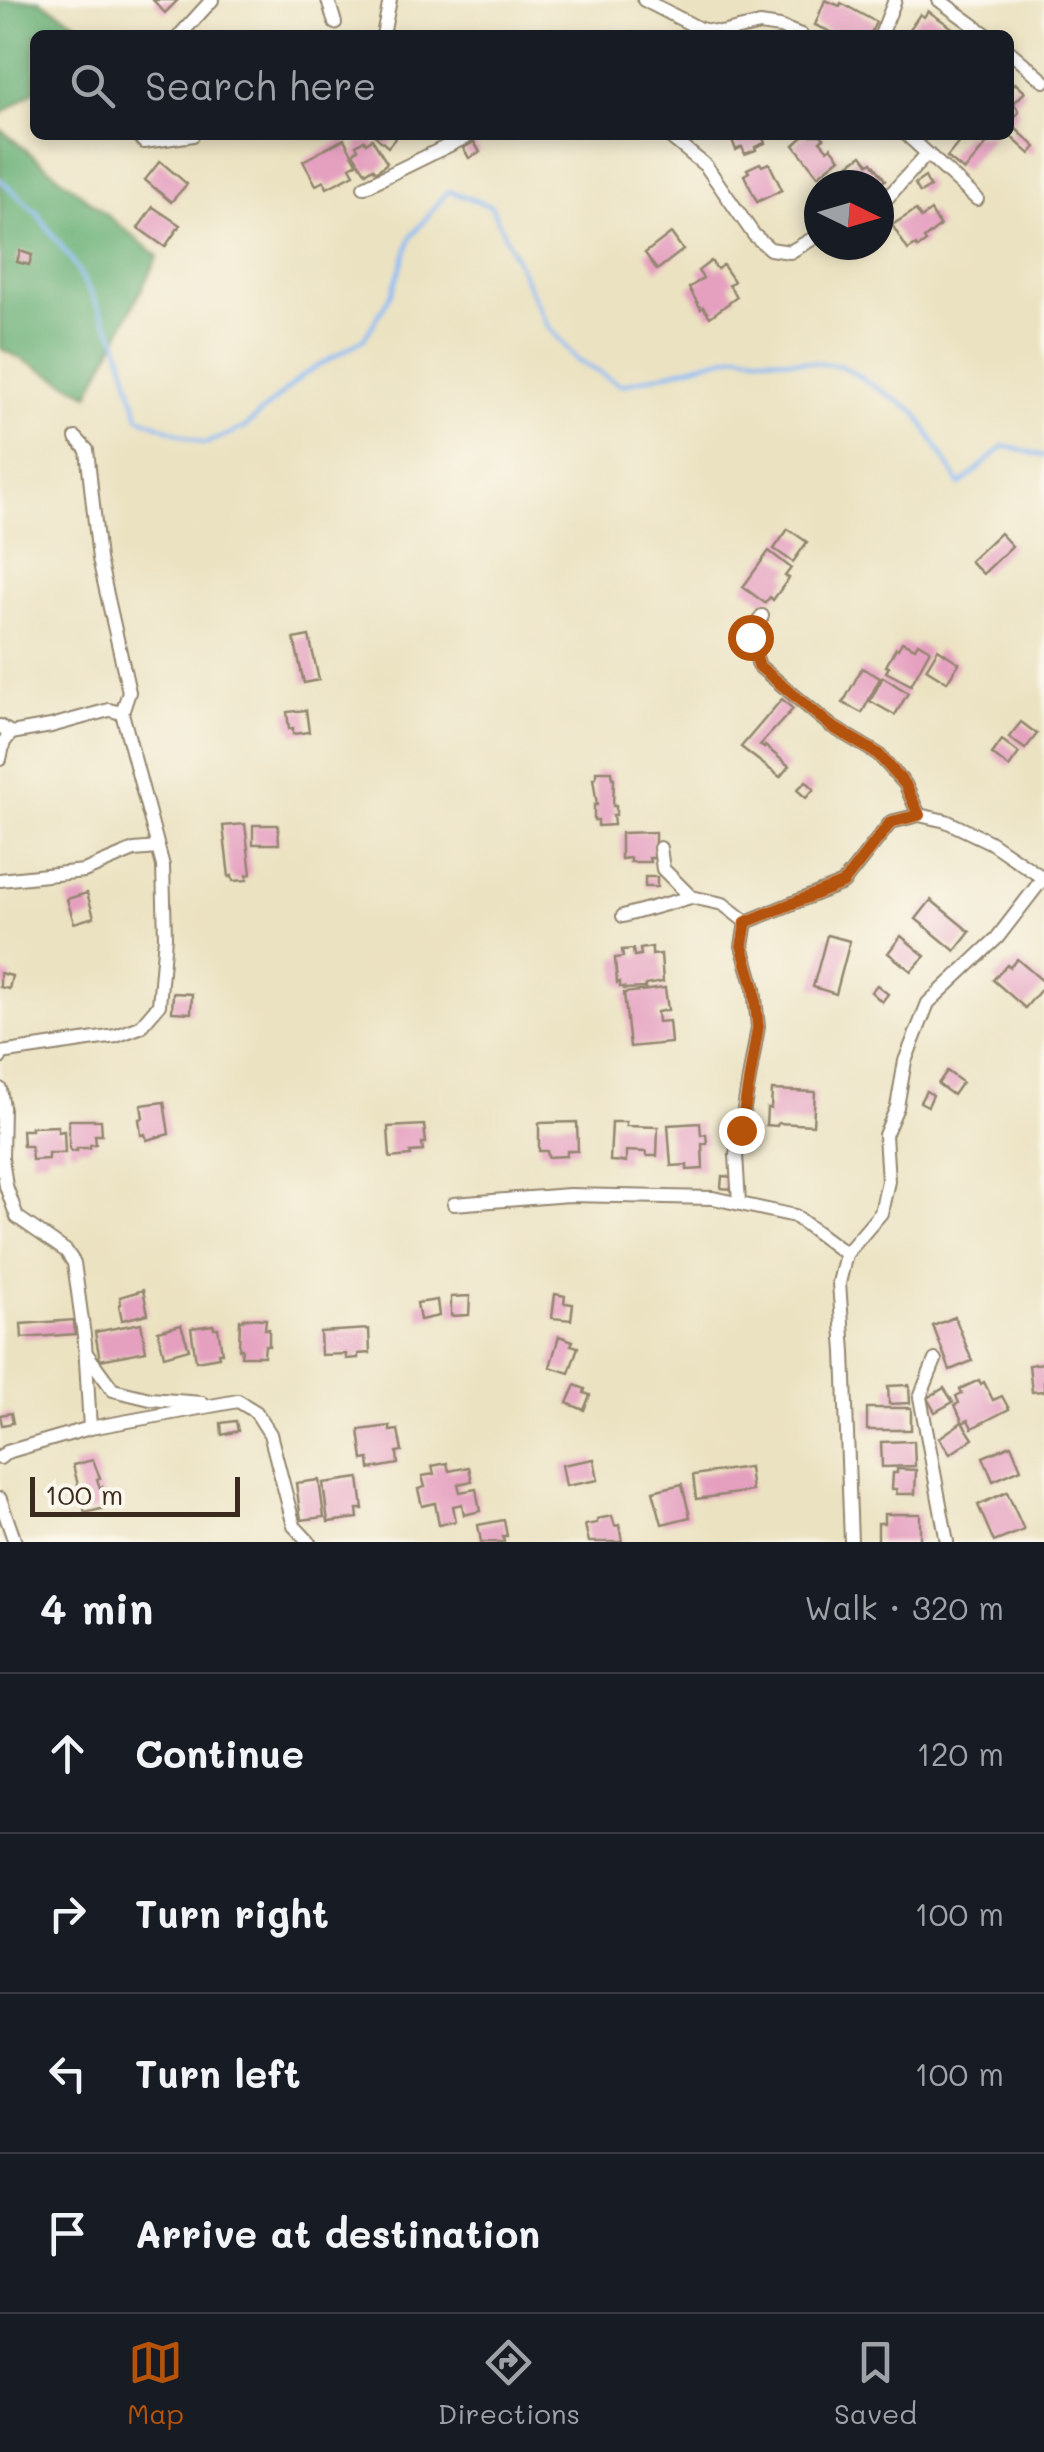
<!DOCTYPE html>
<html lang="en">
<head>
<meta charset="utf-8">
<style>
  :root { --surface:#171b24; --page:#242831; --text:#f1f3f6; --muted:#9ea1a6; --line:#363941; --accent:#b45309 }
  body { margin:0; font-family:Mali,sans-serif; background:var(--page); color:var(--text) }
  .compass { position:absolute; left:804px; top:170px; width:90px; height:90px; border-radius:50%; background:var(--surface); box-shadow:0 5px 15px #0003; rotate:95deg }
  .scale { position:absolute; left:30px; bottom:25px; width:210px; box-sizing:border-box; padding-left:10px; border:5px solid #3b2a1e; border-top:0; font-size:28px; line-height:35px; white-space:nowrap; color:#3b2a1e; -webkit-text-stroke:8px #fbf7ec; paint-order:stroke }
  .stop { position:absolute; width:30px; height:30px; margin:-22px; border:8px solid #b45309; border-radius:50%; background:#fff }
  .stop.end { background:#b45309; border-color:#fff; box-shadow:0 2px 10px #0008 }
  .list { margin:0; padding:0; list-style:none }
  h2 { display:flex; justify-content:space-between; align-items:center; height:130px; margin:0; padding:0 40px; font-size:42px }
  h2 small { font-size:32px; font-weight:400; color:var(--muted) }
  .list li { display:grid; grid-template-columns:65px 1fr auto; gap:30px; align-items:center; box-sizing:border-box; height:160px; padding:0 40px; border-top:2px solid var(--line) }
  .list b { display:block; font-size:38px; white-space:nowrap }
  .list em { font-size:32px; font-style:normal; color:var(--muted) }
  .icon { flex:none; width:55px; height:55px; fill:none; stroke:currentColor; stroke-width:2; stroke-linecap:round; stroke-linejoin:round }
  .map { position:relative; flex:none; width:1044px; height:1542px; overflow:hidden }
  .search { position:absolute; background:var(--surface); box-shadow:0 5px 15px #0003; left:30px; right:30px; top:30px; height:110px; display:flex; align-items:center; gap:25px; box-sizing:border-box; padding:0 35px; border-radius:15px; color:var(--muted); font-size:38px }
  .sheet { height:770px; background:var(--surface) }
  nav { display:flex; justify-content:space-around; align-items:center; box-sizing:border-box; height:140px; border-top:2px solid var(--line); background:var(--surface); font-size:28px; color:var(--muted) }
  nav a { display:grid; justify-items:center; gap:5px }
  nav .on { color:var(--accent) }
  .map>svg:first-child { display:block }
  .forest { fill:#67af74; stroke:#516c49; stroke-width:2.5 }
  .lines { fill:none; stroke-linecap:round; stroke-linejoin:round }
  .stream { stroke:#89baf6; stroke-width:4 }
  .building { fill:#e5a0c0 }
  .street-casing { stroke:#938670; stroke-width:16 }
  .street { stroke:#fff; stroke-width:12 }
  .route { stroke:#b45309; stroke-width:12 }
</style>
</head>
<body>
<div class="map">
<svg width="1044" height="1542" viewBox="0 0 1044 1542">
  <rect width="100%" height="100%" fill="#fbf7ec"/>
  <filter id="ink" filterUnits="userSpaceOnUse"><feTurbulence type="fractalNoise" baseFrequency=".01" numOctaves="2"/><feDisplacementMap in="SourceGraphic" scale="20" xChannelSelector="R" yChannelSelector="G"/><feConvolveMatrix kernelMatrix="1 2 1 2 8 2 1 2 1" color-interpolation-filters="sRGB"/></filter>
  <filter id="wash" filterUnits="userSpaceOnUse"><feTurbulence type="fractalNoise" baseFrequency=".0048" numOctaves="4" result="noise"/><feDisplacementMap in="SourceGraphic" scale="40" xChannelSelector="R" yChannelSelector="G"/><feGaussianBlur stdDeviation="2.25" result="paint"/><feColorMatrix in="noise" values="0 0 0 0 0 0 0 0 0 0 0 0 0 0 0 0 0 1.4 0 .05"/><feComposite in="paint" operator="in"/></filter>
  <g filter="url(#wash)">
    <rect width="100%" height="100%" fill="#ebe2c1"/>
    <g class="forest">
      <polygon points="0,0 39,0 97,35 35,35 35,90 0,115"/>
      <polygon points="0,129 158,256 89,394 0,348"/>
    </g>
    <g class="lines">
      <polyline class="stream" points="0,179 36,212 73,262 117,340 139,417 204,444 244,428 303,375 364,339 392,293 411,237 448,191 491,206 547,325 577,360 621,385 739,354 842,366 916,412 960,485 1004,446 1044,456"/>
    </g>
    <g id="blocks">
      <g class="building">
        <polygon points="153,0 178,0 165,13"/>
        <polygon points="825,0 840,6 841,3 876,22 870,35 838,35 815,25"/>
        <polygon points="928,11 957,31 954,35 906,35 920,14 924,17"/>
        <polygon points="1015,83 1025,92 1014,103 1019,112 1009,124 1009,89"/>
        <polygon points="1016,129 1036,147 1030,154 1009,135"/>
        <polygon points="374,135 398,135 388,147"/>
        <polygon points="730,135 762,135 765,143 755,147 756,150 745,154 742,147 736,150"/>
        <polygon points="805,135 821,135 824,138 820,141 828,150 831,147 840,158 818,176 794,145"/>
        <polygon points="965,135 994,135 964,171 947,157"/>
        <polygon points="344,139 357,163 350,167 354,174 327,188 324,181 316,185 303,161"/>
        <polygon points="372,139 387,163 376,172 373,168 366,173 353,153 358,149 356,145 364,140 366,143"/>
        <polygon points="474,142 480,152 469,158 463,148"/>
        <polygon points="862,155 869,164 872,162 885,180 882,182 886,188 879,193 879,185 832,185 828,180"/>
        <polygon points="160,161 187,184 171,202 145,180"/>
        <polygon points="760,163 762,166 769,163 782,190 757,202 744,175 749,172 747,169"/>
        <polygon points="925,177 930,187 920,193 915,184"/>
        <polygon points="153,207 180,225 165,247 138,228"/>
        <polygon points="916,210 921,218 931,211 940,226 924,239 926,242 918,248 916,245 908,250 892,225"/>
        <polygon points="671,233 683,250 657,270 645,253"/>
        <polygon points="20,251 32,255 29,265 17,262"/>
        <polygon points="711,261 717,269 723,265 734,281 729,285 737,297 710,317 703,307 701,309 689,288 703,278 698,271"/>
        <polygon points="788,529 807,542 793,562 774,549"/>
        <polygon points="1000,533 1012,546 983,574 970,561"/>
        <polygon points="769,551 791,568 785,576 789,578 773,600 770,597 765,603 743,587"/>
        <polygon points="309,636 319,680 304,683 294,639"/>
        <polygon points="902,642 915,648 918,643 930,650 911,685 886,672 889,667 886,666 896,648 898,649"/>
        <polygon points="938,649 959,663 947,682 926,669"/>
        <polygon points="862,668 880,678 862,713 843,703"/>
        <polygon points="883,677 908,693 895,715 870,701"/>
        <polygon points="782,699 793,709 760,745 764,748 765,746 789,766 780,777 741,747"/>
        <polygon points="306,710 309,732 293,734 293,728 289,729 287,712"/>
        <polygon points="1021,722 1037,734 1025,749 1009,737"/>
        <polygon points="1002,740 1019,753 1009,767 992,754"/>
        <polygon points="596,771 612,771 612,778 614,778 613,806 616,806 616,815 613,815 614,825 598,826 598,820 594,820 594,805 597,805 593,778 596,778"/>
        <polygon points="806,781 814,789 806,798 797,790"/>
        <polygon points="245,824 251,874 247,875 247,880 233,881 232,876 229,877 223,826"/>
        <polygon points="253,825 278,825 279,844 253,844"/>
        <polygon points="655,832 655,858 649,858 650,862 630,862 630,858 621,859 621,833"/>
        <rect x="645" y="877" width="12" height="10"/>
        <polygon points="87,893 94,917 74,923 67,899"/>
        <polygon points="931,900 970,932 955,951 916,919"/>
        <polygon points="827,935 850,941 836,994 813,987"/>
        <polygon points="901,936 925,956 911,971 888,953"/>
        <polygon points="652,947 652,955 661,954 663,982 645,985 645,988 624,989 624,987 620,987 620,982 617,983 615,958 623,957 622,950 633,949 634,956 641,955 640,949"/>
        <polygon points="1017,959 1044,982 1044,986 1025,1008 993,980 1007,965 1010,967"/>
        <polygon points="0,973 12,976 9,989 0,987"/>
        <polygon points="877,985 888,994 882,1002 871,992"/>
        <polygon points="665,988 668,1010 657,1012 658,1022 669,1021 671,1043 630,1047 624,993"/>
        <polygon points="173,993 192,994 191,1013 172,1012"/>
        <polygon points="947,1071 962,1082 953,1095 938,1084"/>
        <polygon points="772,1090 815,1092 813,1125 778,1123 777,1126 766,1125 767,1108 771,1109"/>
        <polygon points="926,1091 933,1095 928,1106 920,1102"/>
        <polygon points="164,1102 169,1134 147,1140 145,1134 141,1135 139,1119 143,1118 141,1105"/>
        <polygon points="69,1120 101,1120 102,1135 95,1135 96,1144 90,1145 90,1148 77,1148 77,1151 71,1151 69,1148"/>
        <polygon points="577,1122 578,1151 567,1151 567,1156 548,1157 547,1151 539,1151 539,1123"/>
        <polygon points="612,1122 626,1122 626,1126 658,1127 657,1156 646,1156 646,1152 626,1151 626,1162 610,1161"/>
        <polygon points="700,1123 701,1135 706,1134 707,1144 702,1144 703,1169 687,1170 687,1165 671,1166 668,1125"/>
        <polygon points="424,1125 426,1143 422,1143 423,1151 410,1152 411,1156 390,1158 388,1127"/>
        <polygon points="58,1126 58,1132 64,1131 65,1153 48,1153 48,1159 32,1160 31,1146 23,1146 22,1130 31,1130 31,1127"/>
        <polygon points="722,1176 733,1177 732,1189 721,1188"/>
        <polygon points="143,1290 148,1314 122,1320 119,1305 121,1304 120,1297"/>
        <polygon points="555,1294 565,1296 564,1303 573,1304 571,1320 552,1318"/>
        <polygon points="470,1296 469,1315 451,1316 451,1297"/>
        <polygon points="437,1300 439,1316 420,1320 417,1303"/>
        <polygon points="955,1317 972,1361 950,1370 933,1326"/>
        <polygon points="244,1318 266,1319 265,1329 269,1329 269,1346 265,1345 264,1356 241,1356 242,1349 239,1349 240,1320 244,1320"/>
        <polygon points="74,1320 75,1334 22,1338 21,1324"/>
        <polygon points="141,1323 146,1351 100,1360 95,1332"/>
        <polygon points="181,1325 189,1349 164,1356 158,1331"/>
        <polygon points="213,1325 214,1328 218,1328 222,1353 218,1353 219,1357 196,1361 191,1328"/>
        <polygon points="369,1329 370,1353 358,1354 358,1358 346,1359 346,1354 321,1355 320,1332"/>
        <polygon points="559,1336 573,1341 571,1345 578,1347 569,1373 550,1367"/>
        <polygon points="1044,1363 1044,1391 1032,1392 1029,1365"/>
        <polygon points="979,1380 981,1384 984,1382 993,1400 1002,1396 1009,1409 972,1428 968,1420 963,1423 955,1405 959,1403 956,1396 962,1393 960,1389"/>
        <polygon points="575,1385 585,1389 584,1393 590,1395 584,1410 567,1403"/>
        <polygon points="909,1385 910,1403 889,1404 888,1386"/>
        <polygon points="944,1388 953,1402 935,1412 927,1398"/>
        <rect x="867" y="1408" width="44" height="22"/>
        <polygon points="11,1413 13,1423 2,1425 0,1415"/>
        <polygon points="236,1421 238,1431 222,1435 221,1423"/>
        <polygon points="962,1422 973,1439 950,1454 939,1438"/>
        <polygon points="390,1426 390,1431 398,1430 402,1451 397,1452 398,1464 370,1469 369,1459 363,1460 359,1430"/>
        <polygon points="914,1441 915,1466 882,1467 881,1442"/>
        <polygon points="1011,1445 1021,1469 993,1481 983,1457"/>
        <polygon points="594,1459 598,1480 566,1486 562,1465"/>
        <polygon points="93,1460 100,1478 97,1479 100,1488 102,1487 105,1508 85,1513 73,1465"/>
        <polygon points="447,1463 449,1471 469,1467 472,1481 458,1484 460,1492 476,1489 480,1511 464,1515 462,1504 453,1506 456,1521 439,1525 435,1503 422,1506 418,1489 425,1487 422,1476 434,1474 432,1466"/>
        <polygon points="749,1467 752,1491 696,1499 693,1475"/>
        <polygon points="897,1469 916,1470 915,1494 896,1494 897,1489 892,1489 893,1473 897,1473"/>
        <polygon points="359,1478 363,1509 357,1509 358,1518 328,1522 323,1483"/>
        <polygon points="319,1480 324,1517 301,1520 296,1483"/>
        <polygon points="682,1484 690,1517 662,1524 653,1491"/>
        <polygon points="1007,1492 1024,1530 994,1542 978,1505"/>
        <polygon points="884,1514 920,1514 920,1542 878,1542 878,1523 884,1523"/>
        <polygon points="612,1516 615,1526 619,1525 622,1542 589,1542 585,1525 597,1523 597,1519"/>
        <polygon points="504,1520 507,1536 503,1536 504,1542 481,1542 478,1525"/>
      </g>
    </g>
  </g>
  <g filter="url(#ink)">
    <use href="#blocks" fill-opacity="0" stroke="#938670" stroke-width="2.5"/>
    <g class="lines">
      <g class="street-casing">
        <g id="street">
          <polyline points="328,0 335,23"/>
          <polyline points="644,0 700,29 721,33 760,24 780,27 801,35"/>
          <polyline points="939,0 987,35"/>
          <polyline points="180,35 212,0"/>
          <polyline points="383,35 390,0"/>
          <polyline points="881,35 895,0"/>
          <polyline points="1009,51 1044,81"/>
          <polyline points="138,135 144,142 193,135"/>
          <polyline points="668,135 706,166 754,235 770,249 790,252 819,235"/>
          <polyline points="907,135 977,199"/>
          <polyline points="364,187 470,135"/>
          <polyline points="879,202 888,197 926,155"/>
          <polyline points="76,438 87,450 99,559 129,692 122,713"/>
          <polyline points="762,616 750,637 759,666 831,726 878,754 905,784 919,815"/>
          <polyline points="0,726 11,733 51,726 109,710 122,713 163,866 165,937 159,1005 140,1027 116,1036 1,1053 0,1058"/>
          <polyline points="0,759 4,742 11,733"/>
          <polyline points="660,848 663,869 691,897"/>
          <polyline points="0,880 84,871 134,850 158,848"/>
          <polyline points="623,916 691,897 723,904 746,922 742,946 754,988 758,1027 736,1155 739,1203"/>
          <polyline points="746,922 843,883 891,822 919,815 946,821 990,842 1043,878"/>
          <polyline points="0,1089 3,1107 2,1158 6,1186 17,1217 66,1251 74,1263 85,1343 90,1428 238,1401 256,1412 270,1434 294,1526 309,1542"/>
          <polyline points="454,1204 569,1195 713,1198 795,1216 846,1254"/>
          <polyline points="86,1353 113,1390 150,1399 202,1403"/>
          <polyline points="935,1360 920,1397 947,1542"/>
          <polyline points="0,1458 7,1452 90,1428"/>
          <polyline points="0,1499 15,1542"/>
          <polyline points="851,1542 844,1352 839,1283 846,1254 881,1213 888,1181 885,1135 897,1107 905,1061 928,1003 997,938 1044,877"/>
        </g>
      </g>
      <use href="#street" class="street"/>
    </g>
  </g>
  <g class="lines" filter="url(#ink)">
    <polyline class="route" points="741,1130 758,1027 754,988 742,946 746,922 843,883 891,822 919,815 905,784 878,754 831,726 759,666 750,637"/>
  </g>
</svg>
<svg class="compass" viewBox="-18 -18 36 36"><path d="M0-13l5 13h-10z" fill="#e53935"/><path d="M0 13l5-13h-10z" fill="#9ea1a6"/></svg>
<div class="scale">100 m</div>
<div class="stop" style="left:750px;top:637px"></div>
<div class="stop end" style="left:741px;top:1130px"></div>
<div class="search"><svg class="icon" aria-label="search" viewBox="0 0 24 24"><circle cx="10" cy="10" r="6"/><path d="M15 15l6 6"/></svg>Search here</div>
</div>
<section class="sheet">
<h2>4 min<small>Walk · 320 m</small></h2>
<ul class="list">
<li><svg class="icon" aria-label="ahead" viewBox="0 0 24 24"><path d="M12 20V5M6 11l6-6 6 6"/></svg><div><b>Continue</b></div><em>120 m</em></li>
<li><svg class="icon" aria-label="right" viewBox="0 0 24 24"><path d="M7 20v-9h11M14 6l5 5-5 5"/></svg><div><b>Turn right</b></div><em>100 m</em></li>
<li><svg class="icon" aria-label="left" viewBox="0 0 24 24"><path d="M17 20v-9H6M10 6l-5 5 5 5"/></svg><div><b>Turn left</b></div><em>100 m</em></li>
<li><svg class="icon" aria-label="arrive" viewBox="0 0 24 24"><path d="M6 21V4h12l-3 4 3 4H6"/></svg><div><b>Arrive at destination</b></div></li>
</ul>
</section>
<nav>
<a class="on"><svg class="icon" aria-label="map" viewBox="0 0 24 24"><path d="M3 6l6-2 6 2 6-2v14l-6 2-6-2-6 2zM9 4v14M15 6v14"/></svg>Map</a>
<a><svg class="icon" aria-label="directions" viewBox="0 0 24 24"><path d="M12 3l9 9-9 9-9-9zM9 14v-3h6M13 9l2 2-2 2"/></svg>Directions</a>
<a><svg class="icon" aria-label="saved" viewBox="0 0 24 24"><path d="M7 4h10v16l-5-4-5 4z"/></svg>Saved</a>
</nav>
</body>
</html>
